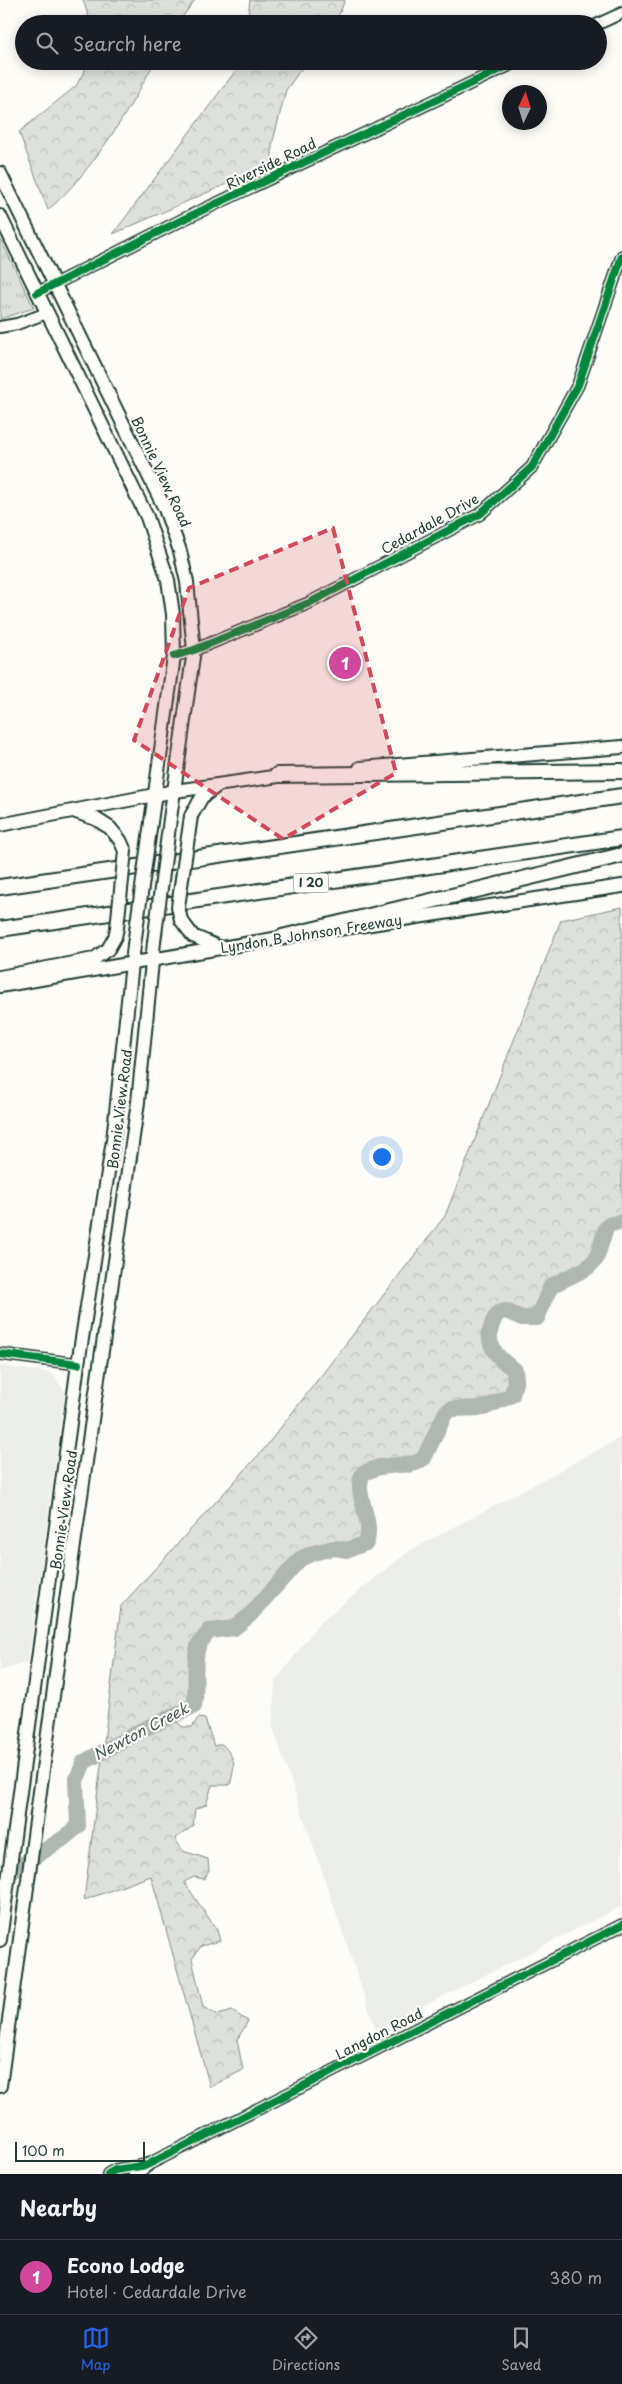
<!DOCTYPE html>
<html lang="en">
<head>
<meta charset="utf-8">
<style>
  :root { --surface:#171b24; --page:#242831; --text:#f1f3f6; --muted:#9ea1a6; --line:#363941; --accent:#2563eb }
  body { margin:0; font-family:"Playpen Sans",sans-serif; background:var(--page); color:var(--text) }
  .compass { position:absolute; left:502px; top:85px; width:45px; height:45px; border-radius:50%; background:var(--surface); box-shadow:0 2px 12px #0003; rotate:4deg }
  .scale { position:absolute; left:15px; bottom:12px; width:130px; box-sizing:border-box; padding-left:5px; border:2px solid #1f3d34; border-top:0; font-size:14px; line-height:18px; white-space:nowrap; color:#1f3d34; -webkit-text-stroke:4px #fdfcf7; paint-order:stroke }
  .you { position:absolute; left:381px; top:1156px; width:18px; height:18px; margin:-12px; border:4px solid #fff; border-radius:50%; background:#1a73e8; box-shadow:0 0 0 8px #1a73e833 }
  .badge { display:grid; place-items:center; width:32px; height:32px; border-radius:50%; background:var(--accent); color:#fff; font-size:16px; font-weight:700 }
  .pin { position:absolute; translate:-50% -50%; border:2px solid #fff; box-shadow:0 1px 5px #0006 }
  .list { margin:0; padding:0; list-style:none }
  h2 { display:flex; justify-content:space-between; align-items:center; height:65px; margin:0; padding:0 20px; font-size:21px }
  h2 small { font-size:16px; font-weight:400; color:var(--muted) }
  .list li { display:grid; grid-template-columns:32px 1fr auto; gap:15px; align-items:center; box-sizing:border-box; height:75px; padding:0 20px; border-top:1px solid var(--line) }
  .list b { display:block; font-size:19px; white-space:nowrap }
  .list p { margin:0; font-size:16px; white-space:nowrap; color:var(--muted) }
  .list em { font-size:16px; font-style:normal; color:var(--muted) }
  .icon { flex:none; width:28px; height:28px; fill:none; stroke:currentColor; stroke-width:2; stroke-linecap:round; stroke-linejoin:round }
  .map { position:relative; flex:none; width:622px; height:2174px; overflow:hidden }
  .search { position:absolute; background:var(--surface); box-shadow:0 2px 12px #0003; left:15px; right:15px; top:15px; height:55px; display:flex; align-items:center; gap:12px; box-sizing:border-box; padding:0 18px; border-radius:28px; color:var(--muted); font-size:19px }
  .sheet { height:140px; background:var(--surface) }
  nav { display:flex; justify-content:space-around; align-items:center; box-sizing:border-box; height:70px; border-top:1px solid var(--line); background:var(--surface); font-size:14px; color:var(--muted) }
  nav a { display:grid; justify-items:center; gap:2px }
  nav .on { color:var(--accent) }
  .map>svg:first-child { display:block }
  .built { fill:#eceee9 }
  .forest { fill:url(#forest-crowns); stroke:#7e8e88 }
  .park { fill:url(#park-tufts); stroke:#7e8e88 }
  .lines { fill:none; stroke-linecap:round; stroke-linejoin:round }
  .river { stroke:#aeb8b1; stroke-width:16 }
  .minor-casing { stroke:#1f3d34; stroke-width:14 }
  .major-casing { stroke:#1f3d34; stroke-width:16 }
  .highway-casing { stroke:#1f3d34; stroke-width:18 }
  .minor { stroke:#fdfcf7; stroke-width:10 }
  .major { stroke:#fdfcf7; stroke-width:12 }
  .highway { stroke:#fdfcf7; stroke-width:14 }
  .major-bridge-casing { stroke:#1f3d34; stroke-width:16; stroke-linecap:butt }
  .major-bridge { stroke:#fdfcf7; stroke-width:12 }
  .cycleway-casing { stroke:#fdfcf7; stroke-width:11 }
  .cycleway { stroke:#00873e; stroke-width:8 }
  .marked { fill:#d1495b; fill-opacity:0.2; stroke:#d1495b; stroke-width:4; stroke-dasharray:10 6; stroke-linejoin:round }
  .labels { text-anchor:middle; stroke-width:4.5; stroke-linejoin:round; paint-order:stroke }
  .shield { fill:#fdfcf7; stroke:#62766e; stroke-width:1 }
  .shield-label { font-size:12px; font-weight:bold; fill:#1f3d34 }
  .street-label { font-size:14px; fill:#1f3d34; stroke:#fdfcf7 }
  .water-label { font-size:15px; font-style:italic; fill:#435c53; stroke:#fdfcf7 }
</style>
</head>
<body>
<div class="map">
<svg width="622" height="2174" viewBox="0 0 622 2174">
  <defs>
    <pattern id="forest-crowns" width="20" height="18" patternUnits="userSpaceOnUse" patternTransform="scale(1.25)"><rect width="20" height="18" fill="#dde0db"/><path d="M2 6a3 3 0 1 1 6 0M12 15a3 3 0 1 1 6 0" fill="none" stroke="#bdc1bd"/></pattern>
    <pattern id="park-tufts" width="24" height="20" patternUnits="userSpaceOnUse" patternTransform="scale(1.25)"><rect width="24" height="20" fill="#dde0db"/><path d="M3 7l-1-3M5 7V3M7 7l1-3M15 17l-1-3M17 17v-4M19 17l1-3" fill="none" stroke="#bdc1bd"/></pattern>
  </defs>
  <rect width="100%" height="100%" fill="#fdfcf7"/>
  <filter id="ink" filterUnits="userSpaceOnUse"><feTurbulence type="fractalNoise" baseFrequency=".02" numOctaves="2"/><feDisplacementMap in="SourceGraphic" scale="10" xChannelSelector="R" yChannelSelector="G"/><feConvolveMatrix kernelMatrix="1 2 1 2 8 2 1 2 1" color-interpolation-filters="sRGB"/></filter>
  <g filter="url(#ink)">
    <g class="built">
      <polygon points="0,1366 52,1373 65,1391 28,1662 0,1671"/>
      <polygon points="622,1437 622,1906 376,2030 272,1725 275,1682 319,1623 408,1552"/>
    </g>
    <g class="forest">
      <polygon points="83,0 195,0 177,24 91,24"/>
      <polygon points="250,0 345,0 335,24 247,24"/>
      <path d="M 90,61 L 155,61 C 129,111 91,173 48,210 L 19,132 L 76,86 Z"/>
      <polygon points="241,61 307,61 286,90 272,145 272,164 113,234 240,65"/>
      <path d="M 622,907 L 622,1225 L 605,1227 L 590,1264 L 547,1285 L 534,1319 L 520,1323 L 498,1315 L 487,1320 L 481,1335 L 496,1365 L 507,1372 L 508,1397 C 482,1412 471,1415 442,1414 L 413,1463 L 412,1472 L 379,1471 L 354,1484 L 366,1535 L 358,1549 L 311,1557 L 299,1564 L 253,1617 L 236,1630 L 223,1632 L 212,1638 L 195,1654 L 194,1701 L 188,1709 L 173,1719 L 183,1727 L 192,1727 L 198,1718 L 205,1719 L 214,1746 L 222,1744 C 237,1760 235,1765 230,1785 L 212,1785 L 206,1805 L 195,1809 L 193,1826 L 175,1839 L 183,1851 L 208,1859 L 209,1871 L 204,1879 L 194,1877 L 184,1882 L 217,1930 L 220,1941 L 201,1946 L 192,1959 L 203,2007 L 217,2015 L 232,2011 L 248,2021 L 237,2040 L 243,2070 L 210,2087 L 151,1876 L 84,1900 L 121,1606 L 264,1449 L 445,1216 L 561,920 Z"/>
    </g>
    <polygon class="park" points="0,238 34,308 0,319"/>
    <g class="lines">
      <path class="river" d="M 0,1879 L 64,1838 L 78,1826 L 76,1781 L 84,1762 L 142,1730 L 194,1706 C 198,1688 192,1659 199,1644 C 202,1640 206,1636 209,1631 L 234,1628 L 250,1615 L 300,1559 L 313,1553 L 334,1548 L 347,1550 L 366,1543 C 375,1520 352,1494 363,1473 L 379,1467 L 416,1463 L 424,1458 L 446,1412 L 451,1409 L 484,1408 L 512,1395 L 516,1379 L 515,1370 C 492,1355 481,1338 498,1313 L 506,1311 L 522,1318 L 537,1318 L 551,1286 L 587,1268 L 596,1259 L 606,1228 L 611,1224 L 622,1222"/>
      <g class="minor-casing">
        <g id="minor">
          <polyline points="598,24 622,13"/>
          <polyline points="37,293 184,219 518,61"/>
          <polyline points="0,327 17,324 47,313"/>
          <polyline points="174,656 194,650 309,603 480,514 532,467 578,385 622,256"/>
          <polyline points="0,1354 78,1364"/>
          <polyline points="108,2174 115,2170 147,2165 622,1925"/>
        </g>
      </g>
      <g class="major-casing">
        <g id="major">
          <polyline points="0,173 165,509 180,551 187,582 194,650 170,819"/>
          <polyline points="0,216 147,517 168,580 173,614 174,656 151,822"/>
          <polyline points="360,768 622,747"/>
          <polyline points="76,812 96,819 110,828"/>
          <polyline points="191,816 202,797 218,785"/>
          <polyline points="0,825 175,791 286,775"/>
          <polyline points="338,929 622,886"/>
          <polyline points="193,936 221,948"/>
          <polyline points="0,977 94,959 108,949"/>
          <polyline points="0,986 291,936"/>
          <polyline points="0,1940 78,1364 113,1140 134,945"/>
          <polyline points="0,2086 67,1593 138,1102 154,942"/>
          <polyline points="135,2174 147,2165"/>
        </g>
      </g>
      <g class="highway-casing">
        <g id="highway">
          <polyline points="277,775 622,771"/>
          <polyline points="0,887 622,796"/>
          <polyline points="0,929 622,838"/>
          <polyline points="282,937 622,855"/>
        </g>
      </g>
      <use href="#minor" class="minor"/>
      <use href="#major" class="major"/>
      <use href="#highway" class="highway"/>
      <g class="major-bridge-casing">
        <g id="major-bridge">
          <polyline points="191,816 178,907 181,920 193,936"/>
          <polyline points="154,942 170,819"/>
          <polyline points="134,945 151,822"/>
          <polyline points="108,949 115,937 117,928 125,851 120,840 110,828"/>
        </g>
      </g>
      <use href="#major-bridge" class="major-bridge"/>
      <g class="cycleway-casing">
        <g id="cycleway">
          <polyline points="37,293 184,219 518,61"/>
          <polyline points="174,656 194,650 309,603 480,514 532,467 578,385 622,256"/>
          <polyline points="0,1354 78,1364"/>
          <polyline points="108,2174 115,2170 147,2165 622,1925"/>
        </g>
      </g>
      <use href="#cycleway" class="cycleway"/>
    </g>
  </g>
  <path class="marked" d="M 333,528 L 396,773 L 283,839 L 134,740 L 189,588 Z"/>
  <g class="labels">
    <rect class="shield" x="293.5" y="873.5" width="35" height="19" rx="4"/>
    <g class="shield-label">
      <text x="311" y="887">I 20</text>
    </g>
    <g class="street-label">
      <text transform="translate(271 164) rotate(-26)" y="5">Riverside Road</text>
      <text transform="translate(161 472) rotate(65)" y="5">Bonnie View Road</text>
      <text transform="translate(430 524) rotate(-29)" y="5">Cedardale Drive</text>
      <text transform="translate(311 934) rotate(-9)" y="5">Lyndon B Johnson Freeway</text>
      <text transform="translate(120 1109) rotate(-83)" y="5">Bonnie View Road</text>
      <text transform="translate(64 1510) rotate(-82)" y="5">Bonnie View Road</text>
      <text transform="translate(379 2034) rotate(-27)" y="5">Langdon Road</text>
    </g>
    <g class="water-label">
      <text transform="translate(141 1732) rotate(-28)" y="5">Newton Creek</text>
    </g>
  </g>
</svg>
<svg class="compass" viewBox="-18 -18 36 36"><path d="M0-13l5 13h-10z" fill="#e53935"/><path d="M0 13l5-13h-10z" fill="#9ea1a6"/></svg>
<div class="scale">100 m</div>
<div class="you"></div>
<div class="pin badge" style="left:345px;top:663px;background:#d1479c">1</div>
<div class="search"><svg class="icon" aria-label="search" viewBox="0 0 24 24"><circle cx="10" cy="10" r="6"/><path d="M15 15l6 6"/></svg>Search here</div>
</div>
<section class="sheet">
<h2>Nearby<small></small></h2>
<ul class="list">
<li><span class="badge" style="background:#d1479c">1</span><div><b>Econo Lodge</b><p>Hotel · Cedardale Drive</p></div><em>380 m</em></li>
</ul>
</section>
<nav>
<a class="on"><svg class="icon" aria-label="map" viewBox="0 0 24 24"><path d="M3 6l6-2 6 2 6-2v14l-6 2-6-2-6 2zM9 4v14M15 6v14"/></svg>Map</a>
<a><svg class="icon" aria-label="directions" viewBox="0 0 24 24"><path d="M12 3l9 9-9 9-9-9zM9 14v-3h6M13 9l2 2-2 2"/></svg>Directions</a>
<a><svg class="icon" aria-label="saved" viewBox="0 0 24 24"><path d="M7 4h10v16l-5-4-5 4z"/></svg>Saved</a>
</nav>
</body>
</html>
